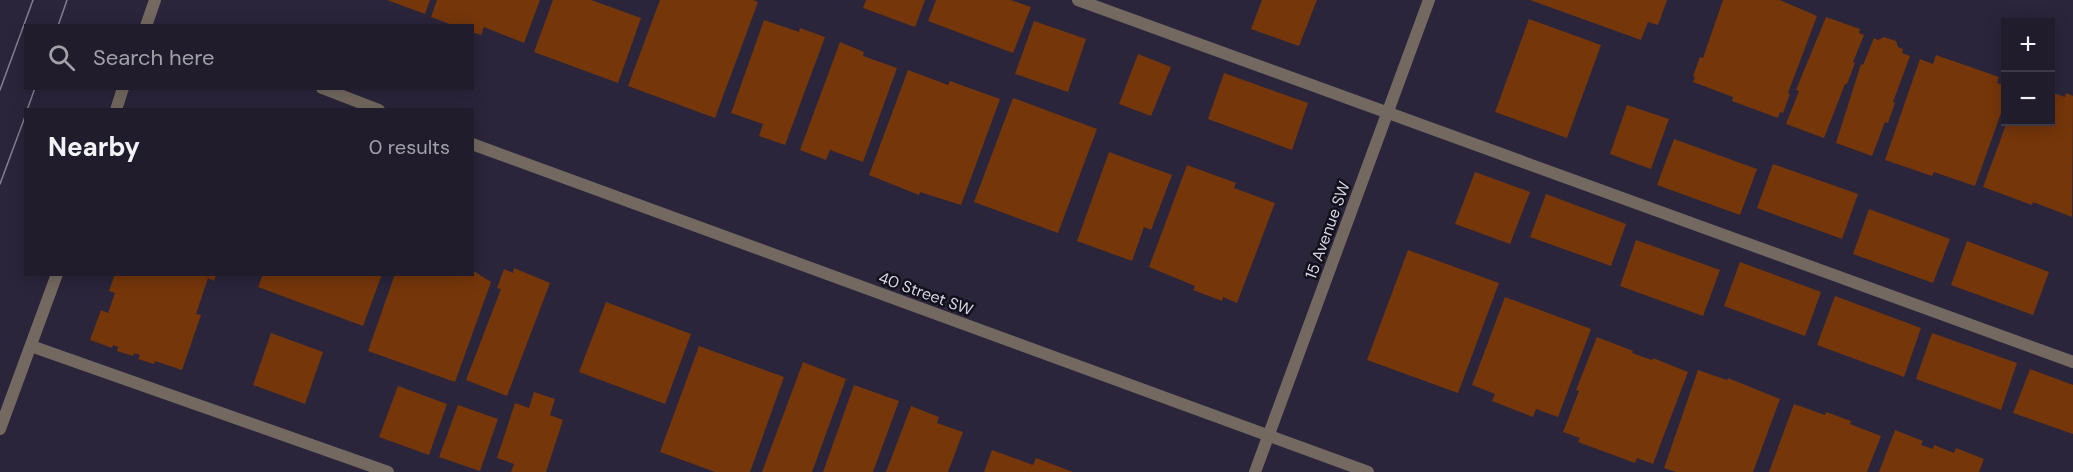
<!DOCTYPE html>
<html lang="en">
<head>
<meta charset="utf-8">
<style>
  :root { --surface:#201c2c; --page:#282534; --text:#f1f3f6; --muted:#a2a1a9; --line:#3d3a48 }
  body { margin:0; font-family:"DM Sans",sans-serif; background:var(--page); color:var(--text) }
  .controls { position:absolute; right:18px; top:18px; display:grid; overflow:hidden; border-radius:0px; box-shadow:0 3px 15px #0003 }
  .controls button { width:54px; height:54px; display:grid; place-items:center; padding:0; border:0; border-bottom:2px solid var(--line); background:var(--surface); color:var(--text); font:30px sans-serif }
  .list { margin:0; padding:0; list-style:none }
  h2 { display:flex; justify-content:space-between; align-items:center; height:78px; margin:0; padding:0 24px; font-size:26px }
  h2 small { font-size:20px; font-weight:400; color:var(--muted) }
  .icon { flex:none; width:33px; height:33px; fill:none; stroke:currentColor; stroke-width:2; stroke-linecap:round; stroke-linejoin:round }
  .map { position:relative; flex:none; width:2073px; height:472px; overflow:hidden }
  .search { position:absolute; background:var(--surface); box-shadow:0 3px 15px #0003; left:24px; top:24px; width:450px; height:66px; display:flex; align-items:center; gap:15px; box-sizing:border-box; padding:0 21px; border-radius:0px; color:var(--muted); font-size:22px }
  .panel { position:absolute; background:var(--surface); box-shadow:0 3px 15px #0003; left:24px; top:108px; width:450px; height:168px; border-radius:0px }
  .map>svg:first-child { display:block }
  .building { fill:#75360a }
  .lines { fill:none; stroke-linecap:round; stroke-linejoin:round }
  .lane { stroke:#736960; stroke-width:12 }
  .street { stroke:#736960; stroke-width:12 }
  .tram { stroke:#837f92; stroke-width:1.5 }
  .labels { text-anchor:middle; stroke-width:5; stroke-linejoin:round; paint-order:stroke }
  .street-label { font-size:16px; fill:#d8d6e5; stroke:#12101a }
</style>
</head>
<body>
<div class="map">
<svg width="2073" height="472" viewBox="0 0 2073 472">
  <rect width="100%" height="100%" fill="#2a253b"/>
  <g class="building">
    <polygon points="387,0 430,0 425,14"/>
    <polygon points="437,0 540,0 524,43 484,27 481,35 472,32 472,26 455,26 431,17"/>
    <polygon points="553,0 591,0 641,18 618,83 534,52"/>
    <polygon points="660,0 753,0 758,2 715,118 628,86"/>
    <polygon points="866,0 925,0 915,27 863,8"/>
    <polygon points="936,0 1011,0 1031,7 1013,53 928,21"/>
    <polygon points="1262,0 1317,0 1299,46 1251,29"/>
    <polygon points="1530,0 1667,0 1658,25 1648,22 1641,40"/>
    <polygon points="1723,0 1780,0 1817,16 1788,93 1790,94 1783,113 1780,112 1778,118 1732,101 1733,97 1693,82 1695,77 1693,76 1700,57 1703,58"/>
    <polygon points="1826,17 1860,29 1859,33 1864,35 1853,62 1855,63 1847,84 1845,84 1824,138 1786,124 1799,91 1796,90"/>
    <polygon points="1529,19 1601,45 1567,138 1495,112"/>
    <polygon points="764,20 799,32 800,28 825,37 785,145 759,136 763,124 731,113"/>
    <polygon points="1034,21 1086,39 1068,92 1015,74"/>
    <polygon points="1884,37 1896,41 1898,47 1903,49 1902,53 1910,56 1893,102 1895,103 1888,123 1885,122 1872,156 1836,143 1861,64 1863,65 1874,38 1878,40"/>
    <polygon points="840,42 864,52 863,56 897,68 863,162 830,150 826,160 800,150"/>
    <polygon points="1138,54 1171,67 1151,116 1119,104"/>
    <polygon points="1936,55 1999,77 1997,83 2006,86 2006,99 1975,186 1934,172 1932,176 1885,160 1920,59 1933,64"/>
    <polygon points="908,70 948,85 950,81 1000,99 961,205 920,192 919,195 869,175"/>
    <polygon points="1224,73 1308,103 1292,150 1208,119"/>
    <polygon points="2050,92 2065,97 2066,93 2073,96 2072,217 2033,202 2032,205 1983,187 2007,122 2050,122"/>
    <polygon points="1013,98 1097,129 1058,233 974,202"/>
    <polygon points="1627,105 1669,119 1651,169 1610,154"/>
    <polygon points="1674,139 1757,169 1740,215 1657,185"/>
    <polygon points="1109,152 1172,175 1151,230 1144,227 1132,261 1077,241"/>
    <polygon points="1773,164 1858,194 1842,239 1757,208"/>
    <polygon points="1187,165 1236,183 1234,188 1275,203 1237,303 1223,297 1222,301 1193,290 1195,286 1149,267"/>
    <polygon points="1475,172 1530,192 1510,244 1455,224"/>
    <polygon points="1546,194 1626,224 1611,266 1530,237"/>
    <polygon points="1869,209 1950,239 1933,283 1853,254"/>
    <polygon points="1636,240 1720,270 1703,316 1620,286"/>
    <polygon points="1967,241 2049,272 2033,315 1951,285"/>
    <polygon points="1408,250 1499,283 1458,393 1367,360"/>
    <polygon points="1740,262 1821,292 1805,336 1724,306"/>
    <polygon points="514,268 550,283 507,396 466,380 501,289 497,288 504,269 513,273"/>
    <polygon points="472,270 491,282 455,382 368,351 395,274 472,274"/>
    <polygon points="115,274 216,274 214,281 208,278 196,314 201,315 182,370 155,361 154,364 138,359 140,355 134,353 133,356 117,351 118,347 113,345 112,348 90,340 101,310 108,313 115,293 109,291"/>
    <polygon points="263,274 382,274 363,326 258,287"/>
    <polygon points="1835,296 1921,328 1904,377 1817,345"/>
    <polygon points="1505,297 1591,329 1558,417 1536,409 1533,417 1492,401 1495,394 1472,385"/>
    <polygon points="606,302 691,334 665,404 579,372"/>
    <polygon points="271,333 323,352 305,404 253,385"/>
    <polygon points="1932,333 2017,363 2001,410 1916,379"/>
    <polygon points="1597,337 1633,351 1632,353 1652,360 1653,358 1688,372 1653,464 1637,458 1635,463 1578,442 1580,438 1563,432 1579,391 1576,390"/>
    <polygon points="699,346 784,377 750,472 715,472 660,452"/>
    <polygon points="803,362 846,379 812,472 762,472"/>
    <polygon points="2030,369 2073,385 2073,434 2013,413"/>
    <polygon points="1698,370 1727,380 1728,378 1780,399 1753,472 1676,472 1664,468"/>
    <polygon points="854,385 899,401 873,472 823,472"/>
    <polygon points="398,386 447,404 429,455 379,437"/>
    <polygon points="534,392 555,399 550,415 563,420 546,472 511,472 514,464 497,458 515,403 529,408"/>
    <polygon points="1794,404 1825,415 1826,412 1851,421 1850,424 1881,436 1867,472 1769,472"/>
    <polygon points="458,405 498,419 480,471 439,457"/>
    <polygon points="911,406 939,417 937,423 963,432 948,472 886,472"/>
    <polygon points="1895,430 1923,441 1921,445 1933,449 1934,445 1954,453 1956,448 1984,459 1979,472 1879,472"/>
    <polygon points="992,450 1033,465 1036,458 1073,472 984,472"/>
  </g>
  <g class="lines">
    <g class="lane">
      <polyline points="1078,0 2073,362"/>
      <polyline points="31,346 388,472"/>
    </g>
    <g class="street">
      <polyline points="146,26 155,0"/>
      <polyline points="322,88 379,110"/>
      <polyline points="116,110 123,88"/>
      <polyline points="472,144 1368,472"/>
      <polyline points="0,429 57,274"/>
      <polyline points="1255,472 1429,0"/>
    </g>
    <g class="tram">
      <polyline points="58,26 67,0"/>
      <polyline points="0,90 33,0"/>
      <polyline points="27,110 35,88"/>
      <polyline points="0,184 26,114"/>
    </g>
  </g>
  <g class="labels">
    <g class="street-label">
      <text transform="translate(1327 230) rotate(-70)" y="6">15 Avenue SW</text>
      <text transform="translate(926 293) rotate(20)" y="6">40 Street SW</text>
    </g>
  </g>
</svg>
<div class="controls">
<button>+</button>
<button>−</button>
</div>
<div class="search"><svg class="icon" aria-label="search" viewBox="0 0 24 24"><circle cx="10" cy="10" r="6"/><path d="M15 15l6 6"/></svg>Search here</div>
<section class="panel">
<h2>Nearby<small>0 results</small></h2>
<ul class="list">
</ul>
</section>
</div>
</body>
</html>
